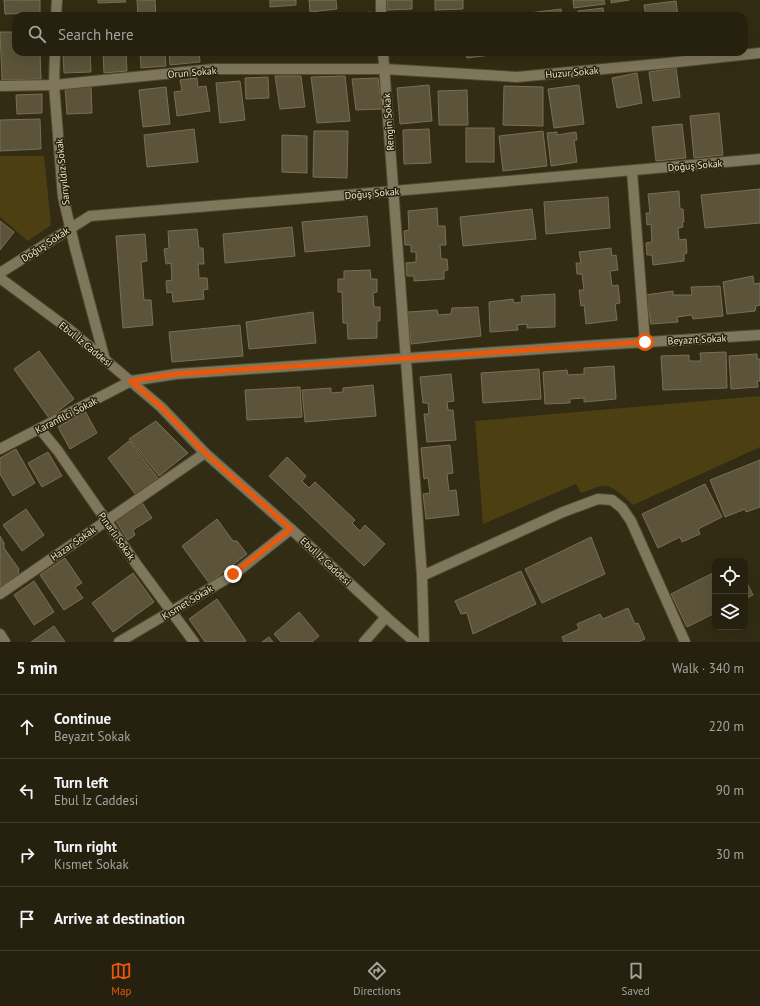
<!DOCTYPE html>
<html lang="en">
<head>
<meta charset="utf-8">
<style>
  :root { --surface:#26210f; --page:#322e1d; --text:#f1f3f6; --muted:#a4a39e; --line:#423e2f; --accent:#ea580c }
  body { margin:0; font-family:"PT Sans",sans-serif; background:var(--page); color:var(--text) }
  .controls { position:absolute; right:12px; bottom:12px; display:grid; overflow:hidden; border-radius:8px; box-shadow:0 4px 16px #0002 }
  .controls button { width:36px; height:36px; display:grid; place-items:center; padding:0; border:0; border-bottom:1px solid var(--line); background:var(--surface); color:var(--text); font:20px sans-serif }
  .stop { position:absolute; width:12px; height:12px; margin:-9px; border:3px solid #ea580c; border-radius:50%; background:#fff }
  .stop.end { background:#ea580c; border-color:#fff; box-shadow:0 1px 4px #0008 }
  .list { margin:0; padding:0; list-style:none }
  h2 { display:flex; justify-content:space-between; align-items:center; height:52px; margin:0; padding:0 16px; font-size:17px }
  h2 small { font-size:13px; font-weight:400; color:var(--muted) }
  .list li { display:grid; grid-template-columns:26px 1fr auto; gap:12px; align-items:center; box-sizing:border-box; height:64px; padding:0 16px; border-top:1px solid var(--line) }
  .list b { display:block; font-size:15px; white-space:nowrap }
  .list p { margin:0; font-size:13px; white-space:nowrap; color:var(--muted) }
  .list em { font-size:13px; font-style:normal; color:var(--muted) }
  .icon { flex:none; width:22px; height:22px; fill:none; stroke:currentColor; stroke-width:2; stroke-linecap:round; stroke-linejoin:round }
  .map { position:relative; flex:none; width:760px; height:642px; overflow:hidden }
  .search { position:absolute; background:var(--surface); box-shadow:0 4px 16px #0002; left:12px; right:12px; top:12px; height:44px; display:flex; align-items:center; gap:10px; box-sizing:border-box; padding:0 14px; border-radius:12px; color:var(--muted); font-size:15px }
  .sheet { height:308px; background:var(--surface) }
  nav { display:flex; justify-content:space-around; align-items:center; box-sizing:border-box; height:56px; border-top:1px solid var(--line); background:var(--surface); font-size:11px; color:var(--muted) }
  nav a { display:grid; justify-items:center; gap:2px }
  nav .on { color:var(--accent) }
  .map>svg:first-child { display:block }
  .green { fill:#4c4012 }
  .building { fill:#5b543a; stroke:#787056 }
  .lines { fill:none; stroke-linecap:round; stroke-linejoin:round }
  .minor-casing { stroke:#4f4a33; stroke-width:12 }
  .minor { stroke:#7f775c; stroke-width:10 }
  .route { stroke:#ea580c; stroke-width:5 }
  .labels { text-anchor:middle; stroke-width:3; stroke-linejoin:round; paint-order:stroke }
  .street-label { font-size:10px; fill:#eae6d8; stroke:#28220a }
</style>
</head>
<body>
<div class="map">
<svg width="760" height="642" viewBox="0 0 760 642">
  <rect width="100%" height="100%" fill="#322c14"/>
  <g class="green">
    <polygon points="0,156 44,156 51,225 28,241 0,217"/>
    <path d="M 760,396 L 760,447 L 633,505 C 626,499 613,484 602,486 C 595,487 587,491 581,493 L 576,484 L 483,524 L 475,421 Z"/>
  </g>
  <g class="building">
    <polygon points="4,0 40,0 40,13 5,14"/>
    <polygon points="98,0 125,0 126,2 98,3"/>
    <polygon points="137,0 155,0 156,16 138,16"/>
    <polygon points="270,0 296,0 296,5 270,7"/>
    <polygon points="309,0 336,0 337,9 310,12"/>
    <polygon points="387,0 412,0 412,9 387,10"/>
    <polygon points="435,0 463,0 463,9 435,10"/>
    <polygon points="573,0 604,0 605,4 574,8"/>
    <polygon points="611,0 629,0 611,3"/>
    <polygon points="676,1 678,16 646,16 644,5"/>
    <polygon points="603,8 604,16 579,16 578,11"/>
    <polygon points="561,9 562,16 530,16 529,13"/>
    <polygon points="371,12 371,16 343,16"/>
    <polygon points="303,13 303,16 275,16 275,15"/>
    <polygon points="337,13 337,16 310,16 310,15"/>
    <polygon points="231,14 231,16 204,16"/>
    <rect x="395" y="15" width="24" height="1"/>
    <polygon points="0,32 16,32 16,52 40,52 41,79 2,80"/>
    <polygon points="63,52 90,52 91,72 64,73"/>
    <polygon points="103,52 126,52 127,71 104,73"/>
    <polygon points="140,52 165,52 166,66 141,68"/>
    <polygon points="169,52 199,52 200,62 170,65"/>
    <polygon points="396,52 420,52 420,53 396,54"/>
    <polygon points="425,52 448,52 448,53 425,55"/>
    <polygon points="466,52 491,52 491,55 467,58"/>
    <polygon points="650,52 676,52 651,55"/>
    <polygon points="676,68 680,97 653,101 649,72"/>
    <polygon points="637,73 642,103 617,108 612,78"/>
    <polygon points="275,76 301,76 305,107 280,109"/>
    <polygon points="345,76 350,121 317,123 311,77"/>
    <polygon points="268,77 269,98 246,99 245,78"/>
    <polygon points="197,78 198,87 206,86 210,111 177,116 174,92 182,91 180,80"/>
    <polygon points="378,78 382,109 356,110 352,79"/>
    <polygon points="240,81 245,120 220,123 216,83"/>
    <polygon points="429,85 432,121 400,124 397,88"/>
    <polygon points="579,85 584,124 554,128 548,89"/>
    <polygon points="91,86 92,113 67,114 65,87"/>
    <polygon points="504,86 543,87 543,126 503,125"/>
    <polygon points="166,87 170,124 143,127 139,90"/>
    <polygon points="467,90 468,125 439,125 438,91"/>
    <polygon points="42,94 42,113 17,114 16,95"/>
    <polygon points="719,113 723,155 694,158 690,116"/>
    <polygon points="40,119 41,149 0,151 0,120"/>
    <polygon points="682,124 686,158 656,161 652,127"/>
    <rect x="466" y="128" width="28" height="34"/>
    <polygon points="194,129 198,162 147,167 144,135"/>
    <polygon points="429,129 431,163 404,164 403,130"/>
    <polygon points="314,131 348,131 347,178 313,177"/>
    <polygon points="543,131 547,166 503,171 499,136"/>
    <polygon points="557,132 557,135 576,132 577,140 574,140 577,162 551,166 547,133"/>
    <polygon points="282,135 307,136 307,173 282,172"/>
    <polygon points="760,189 760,223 705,228 701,195"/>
    <polygon points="679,191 680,209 683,209 684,222 682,222 683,227 678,228 679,240 686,239 687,253 684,254 684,261 653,265 652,255 647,255 646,243 652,242 651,224 647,225 646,213 650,213 648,194"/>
    <polygon points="608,197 610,228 546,234 544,202"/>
    <polygon points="437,208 438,226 445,226 446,245 440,245 441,259 447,259 448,270 444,271 444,279 414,281 414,276 407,276 406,263 416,262 416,252 411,252 411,245 405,245 404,231 409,230 408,211"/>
    <polygon points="532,209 536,239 463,246 460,217"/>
    <polygon points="367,216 370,246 305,252 302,222"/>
    <polygon points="0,221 14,232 0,250"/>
    <polygon points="292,227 295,256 225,263 223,234"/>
    <polygon points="197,229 199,248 203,248 204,264 198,264 199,278 207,278 208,289 203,290 204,299 173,302 172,292 167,293 166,281 172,280 171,263 166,264 164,249 169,248 168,231"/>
    <polygon points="145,234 147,261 141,262 144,300 151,300 153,325 123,328 116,236"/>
    <polygon points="611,248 612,256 616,255 618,270 610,271 612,286 618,285 620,303 615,304 617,320 586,324 584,305 581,306 579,290 584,290 582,274 577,274 576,263 581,263 579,252"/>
    <polygon points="370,270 371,279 377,279 377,292 373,293 374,307 380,307 380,321 377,321 377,338 348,339 347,323 343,323 342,292 338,292 338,279 344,279 344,271"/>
    <polygon points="753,276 754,284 760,283 760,305 756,306 755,311 727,314 723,282"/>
    <polygon points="720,286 723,316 693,319 692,315 677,317 678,322 651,324 646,295 673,291 673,295 692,295 691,287"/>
    <polygon points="555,294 555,327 527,328 527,324 517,325 518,330 490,332 489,302 513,299 514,303 522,302 521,296"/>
    <polygon points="478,307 481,336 411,344 408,312 437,310 438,315 451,314 452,308"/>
    <polygon points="313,312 316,343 249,349 246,322"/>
    <polygon points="240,325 243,356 172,362 169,332"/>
    <polygon points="39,351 74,399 49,418 14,369"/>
    <polygon points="726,352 727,388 663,390 661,356 689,355 689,361 701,361 700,353"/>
    <polygon points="757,354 757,359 760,359 760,381 757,381 758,387 731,389 729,356"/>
    <polygon points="614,366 616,399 584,402 584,398 570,399 570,403 545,404 543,372 567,370 568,375 584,374 584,368"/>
    <polygon points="539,369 541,399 483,403 481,373"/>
    <polygon points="451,374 454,401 447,402 448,410 453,410 456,440 427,442 424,414 429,414 428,403 423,403 420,377"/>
    <polygon points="373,385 376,416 305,422 302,390 331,388 331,393 343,392 343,388"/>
    <polygon points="300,387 302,417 247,420 245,390"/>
    <polygon points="85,411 97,433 70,449 58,427"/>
    <polygon points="156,421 188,453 159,476 129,439"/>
    <polygon points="129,441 158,478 136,495 108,458"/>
    <polygon points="450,445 453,473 447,474 449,491 456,490 459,515 426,519 423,494 430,493 428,478 424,479 421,448"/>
    <polygon points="16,449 35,483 13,496 0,474 0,458"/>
    <polygon points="48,452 62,476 42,487 28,463"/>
    <polygon points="287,457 306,476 302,481 309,488 315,482 355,520 352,523 360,531 365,525 385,544 364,566 269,476"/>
    <polygon points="760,460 760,507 746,512 745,509 725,517 710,480"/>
    <polygon points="705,484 722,517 698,529 700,534 682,542 680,537 658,548 642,514"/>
    <polygon points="141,501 152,518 133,530 135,535 128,540 114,518"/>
    <polygon points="26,509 44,535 22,551 3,525"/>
    <polygon points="217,519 233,541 237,541 247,554 209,583 182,546"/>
    <polygon points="0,536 4,543 4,548 19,569 18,575 0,587"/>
    <polygon points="591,537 605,574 542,603 525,569"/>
    <polygon points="65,558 82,583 75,587 83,598 64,610 40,575"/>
    <polygon points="521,571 536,604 473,634 467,613 461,614 455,601"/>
    <polygon points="715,572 715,613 687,627 671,594"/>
    <polygon points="133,573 154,602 113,632 92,603"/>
    <polygon points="745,579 753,595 745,599"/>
    <polygon points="34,581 54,612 34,625 14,595"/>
    <polygon points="217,599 246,641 244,642 205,642 189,619"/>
    <polygon points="628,608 635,624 638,623 645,639 638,642 564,642 562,637 579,629 577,624 600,614 603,619"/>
    <polygon points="299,612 319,636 312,642 281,642 274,634"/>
    <polygon points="54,626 65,642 31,642"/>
    <polygon points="269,637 273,642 262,642"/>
  </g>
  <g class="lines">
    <g class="minor-casing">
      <g id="minor">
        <polyline points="381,0 381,16"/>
        <polyline points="56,16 57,0"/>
        <polyline points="55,52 54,85 63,197 75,248 105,360"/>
        <polyline points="383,52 422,576 424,642"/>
        <polyline points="0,86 54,85 214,69 384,69 517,77 668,63 760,53"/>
        <polyline points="632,171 645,342"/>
        <polyline points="0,273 90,216 394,191 760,159"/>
        <polyline points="0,278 70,330 161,407 205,453 291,529 386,617 415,642"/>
        <polyline points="40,429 58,451 137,565 194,642"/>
        <polyline points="0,449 131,381 176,374 598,345 760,335"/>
        <polyline points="422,576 563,512 598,499 612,500 622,508 631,521 685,642"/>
        <polyline points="0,594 205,453"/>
        <polyline points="0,634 5,642"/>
        <polyline points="119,642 233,575 291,529"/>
        <polyline points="364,642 386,617"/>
      </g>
    </g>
    <use href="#minor" class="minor"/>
  </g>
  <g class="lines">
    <polyline class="route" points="233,574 291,529 205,453 161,407 131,381 176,374 645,342"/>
  </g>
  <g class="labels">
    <g class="street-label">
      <text transform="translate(192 72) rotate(-5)" y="4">Orun Sokak</text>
      <text transform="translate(572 72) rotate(-5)" y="4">Huzur Sokak</text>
      <text transform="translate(388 122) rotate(-94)" y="4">Rengin Sokak</text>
      <text transform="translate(695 165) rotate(-5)" y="4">Doğuş Sokak</text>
      <text transform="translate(62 172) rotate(-96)" y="4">Sarıyıldız Sokak</text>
      <text transform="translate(372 193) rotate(-5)" y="4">Doğuş Sokak</text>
      <text transform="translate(45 244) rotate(-33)" y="4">Doğuş Sokak</text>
      <text transform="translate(697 339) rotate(-3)" y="4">Beyazıt Sokak</text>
      <text transform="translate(86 344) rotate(39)" y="4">Ebul İz Caddesi</text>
      <text transform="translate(66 415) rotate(-27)" y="4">Karanfilci Sokak</text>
      <text transform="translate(117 536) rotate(55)" y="4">Pınarlı Sokak</text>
      <text transform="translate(73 543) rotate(-35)" y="4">Hazar Sokak</text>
      <text transform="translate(326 561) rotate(43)" y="4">Ebul İz Caddesi</text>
      <text transform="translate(187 602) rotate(-31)" y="4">Kısmet Sokak</text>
    </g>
  </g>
</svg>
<div class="controls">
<button><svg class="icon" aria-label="locate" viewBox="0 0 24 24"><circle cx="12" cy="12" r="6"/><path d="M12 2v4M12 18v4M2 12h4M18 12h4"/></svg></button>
<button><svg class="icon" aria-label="layers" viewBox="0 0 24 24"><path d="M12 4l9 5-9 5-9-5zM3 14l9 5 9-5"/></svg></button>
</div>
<div class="stop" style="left:645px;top:342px"></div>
<div class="stop end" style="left:233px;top:574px"></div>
<div class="search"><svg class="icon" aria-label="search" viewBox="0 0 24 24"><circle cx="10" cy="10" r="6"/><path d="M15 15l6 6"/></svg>Search here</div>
</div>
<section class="sheet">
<h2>5 min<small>Walk · 340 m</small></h2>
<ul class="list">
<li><svg class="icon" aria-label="ahead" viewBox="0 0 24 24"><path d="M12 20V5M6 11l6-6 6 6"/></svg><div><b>Continue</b><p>Beyazıt Sokak</p></div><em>220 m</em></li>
<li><svg class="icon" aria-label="left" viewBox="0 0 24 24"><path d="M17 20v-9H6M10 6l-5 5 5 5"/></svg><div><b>Turn left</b><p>Ebul İz Caddesi</p></div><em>90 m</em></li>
<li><svg class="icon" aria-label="right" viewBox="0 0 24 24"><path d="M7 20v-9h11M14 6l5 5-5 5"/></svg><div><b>Turn right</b><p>Kısmet Sokak</p></div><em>30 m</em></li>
<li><svg class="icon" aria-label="arrive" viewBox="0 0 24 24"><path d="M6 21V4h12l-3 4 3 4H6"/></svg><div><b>Arrive at destination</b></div></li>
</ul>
</section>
<nav>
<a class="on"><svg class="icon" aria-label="map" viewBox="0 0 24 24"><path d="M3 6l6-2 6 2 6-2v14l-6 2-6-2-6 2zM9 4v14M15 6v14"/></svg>Map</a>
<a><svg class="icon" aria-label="directions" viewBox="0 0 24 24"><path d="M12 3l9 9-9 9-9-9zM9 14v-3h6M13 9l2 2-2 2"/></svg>Directions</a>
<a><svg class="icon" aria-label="saved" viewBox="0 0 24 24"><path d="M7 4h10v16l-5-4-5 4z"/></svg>Saved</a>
</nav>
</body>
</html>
